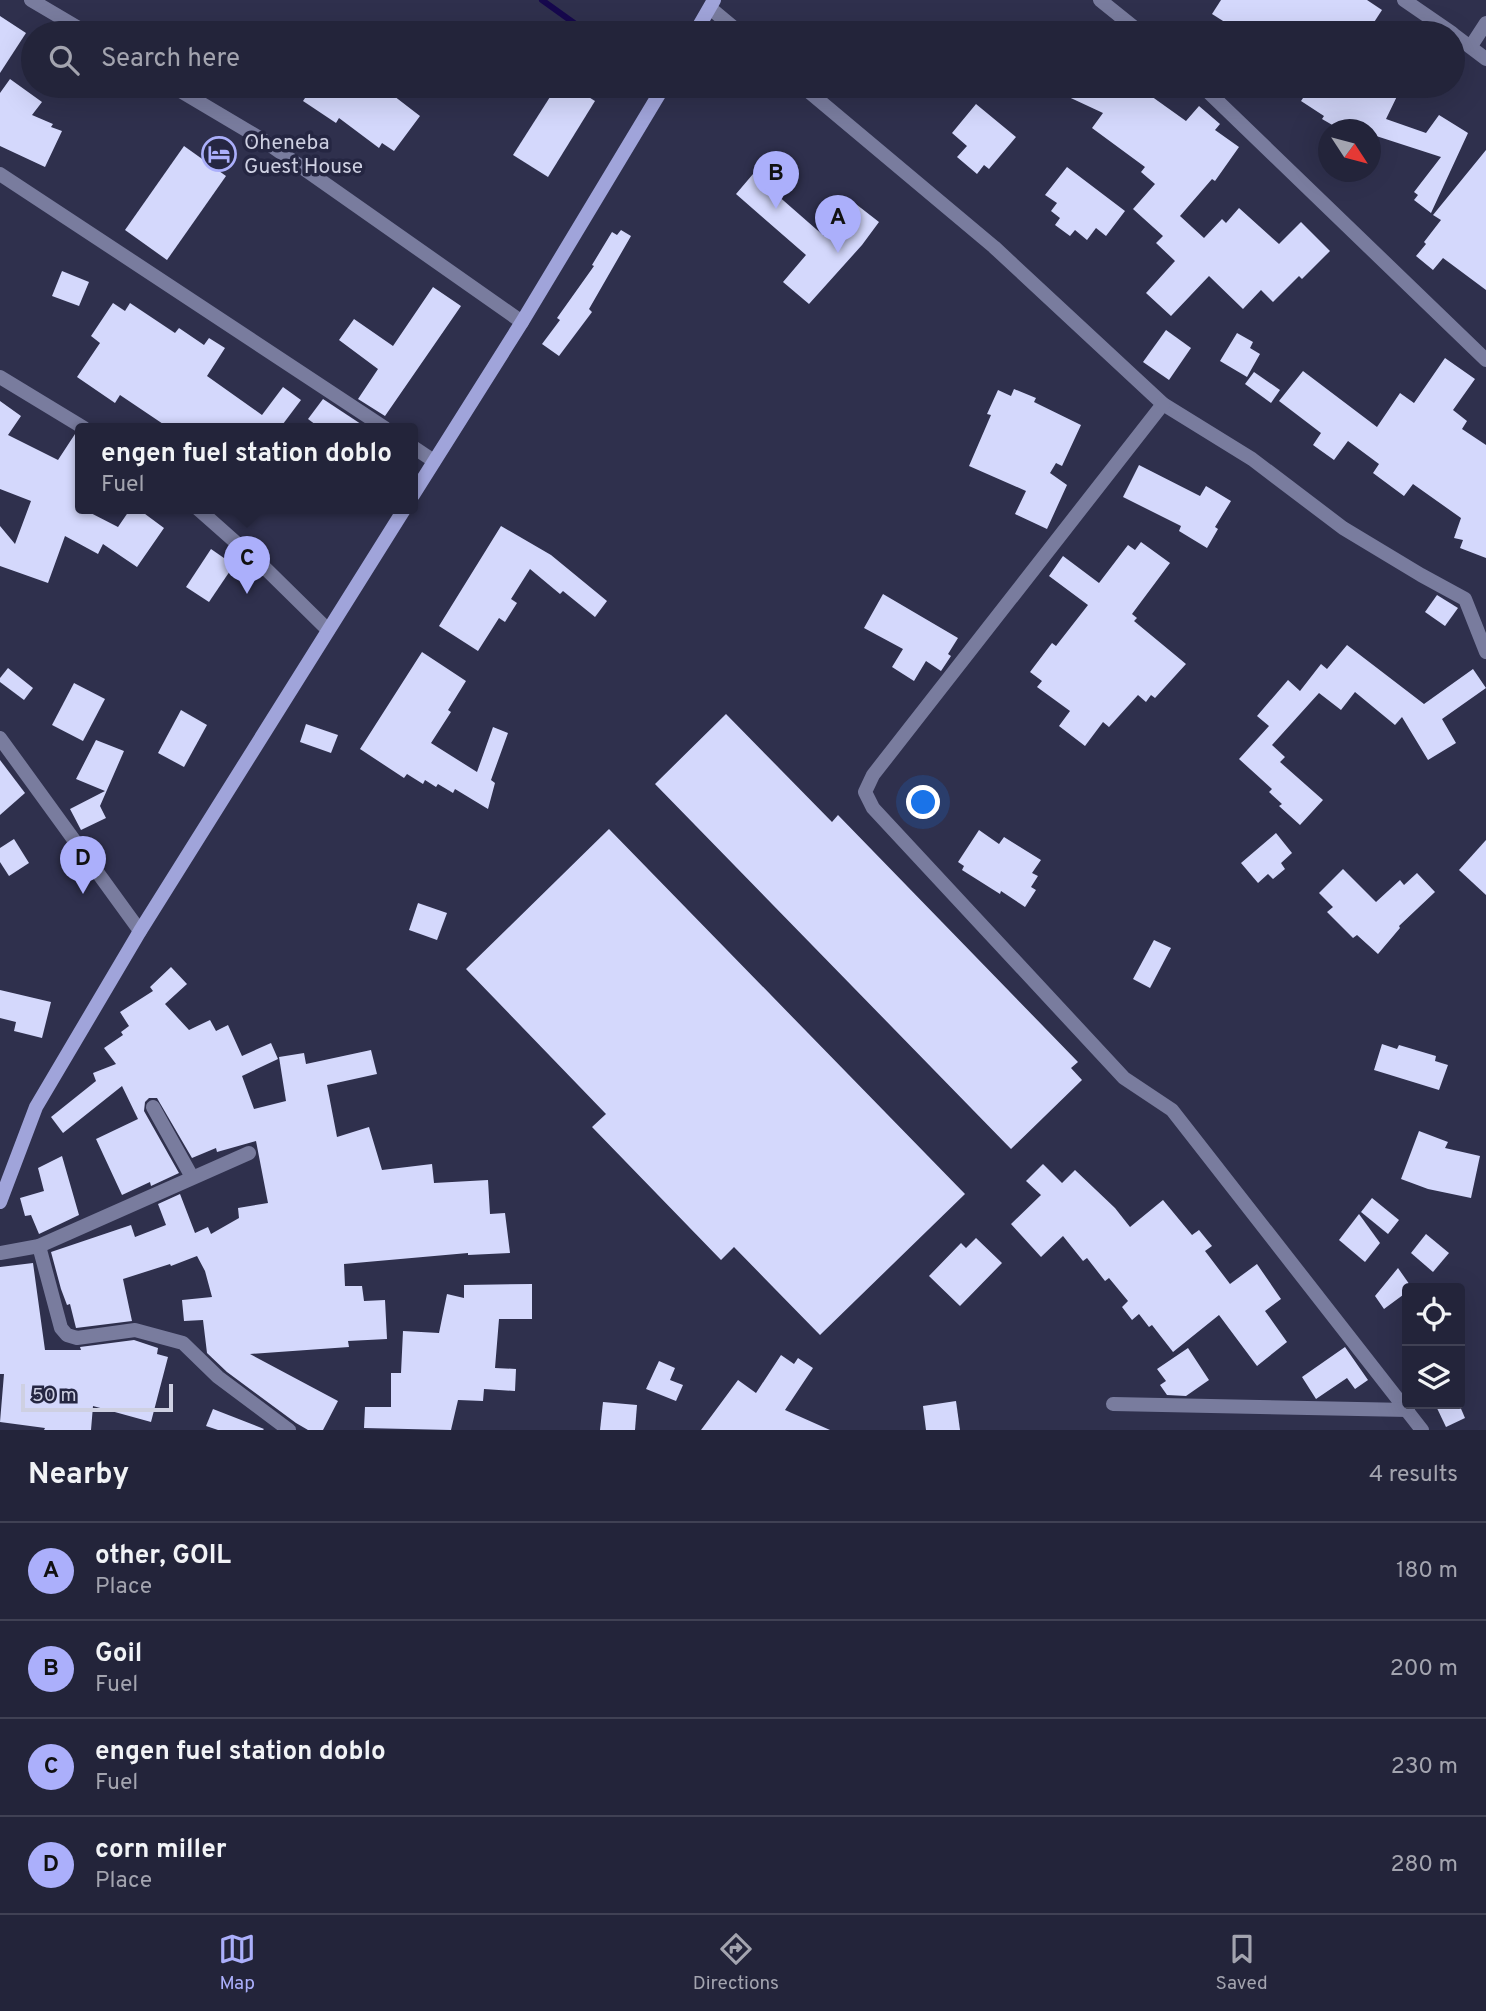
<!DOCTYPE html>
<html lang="en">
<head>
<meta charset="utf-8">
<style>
  :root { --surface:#23243a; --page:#2b2c42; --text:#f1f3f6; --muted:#a3a4af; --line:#404154; --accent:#abaffb }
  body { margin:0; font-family:Overpass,sans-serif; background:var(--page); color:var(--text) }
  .controls { position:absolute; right:21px; bottom:21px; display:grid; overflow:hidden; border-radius:7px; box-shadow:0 7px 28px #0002 }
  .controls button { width:63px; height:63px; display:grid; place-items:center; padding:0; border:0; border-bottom:2px solid var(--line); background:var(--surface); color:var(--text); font:35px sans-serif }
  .compass { position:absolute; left:1318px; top:119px; width:63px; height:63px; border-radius:50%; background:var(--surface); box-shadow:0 7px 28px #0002; rotate:126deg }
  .scale { position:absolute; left:21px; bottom:18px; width:152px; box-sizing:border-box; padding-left:7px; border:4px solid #ced0e2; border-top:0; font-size:19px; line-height:24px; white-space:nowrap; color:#ced0e2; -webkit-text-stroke:5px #252642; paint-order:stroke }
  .you { position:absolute; left:924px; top:803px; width:24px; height:24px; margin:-18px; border:5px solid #fff; border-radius:50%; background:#1a73e8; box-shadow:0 0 0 10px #1a73e833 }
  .badge { display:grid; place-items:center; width:46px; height:46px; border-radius:50%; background:var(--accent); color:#111; font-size:23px; font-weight:700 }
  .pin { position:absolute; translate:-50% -58px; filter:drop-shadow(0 2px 4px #0008) }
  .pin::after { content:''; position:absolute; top:37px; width:24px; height:21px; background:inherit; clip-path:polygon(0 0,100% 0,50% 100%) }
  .popup { position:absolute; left:75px; top:423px; width:343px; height:91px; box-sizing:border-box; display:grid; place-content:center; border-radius:7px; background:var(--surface); filter:drop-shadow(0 2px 5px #0005); font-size:23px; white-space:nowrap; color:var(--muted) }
  .popup b { font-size:26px; color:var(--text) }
  .popup::after { content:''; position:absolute; left:50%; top:100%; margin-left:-14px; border:14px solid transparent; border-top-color:var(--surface) }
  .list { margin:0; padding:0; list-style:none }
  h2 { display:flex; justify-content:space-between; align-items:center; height:91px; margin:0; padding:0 28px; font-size:30px }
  h2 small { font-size:23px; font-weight:400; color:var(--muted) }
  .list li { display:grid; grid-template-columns:46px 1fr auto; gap:21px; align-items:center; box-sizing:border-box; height:98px; padding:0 28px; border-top:2px solid var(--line) }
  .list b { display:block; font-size:26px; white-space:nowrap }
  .list p { margin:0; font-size:23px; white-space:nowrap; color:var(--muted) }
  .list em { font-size:23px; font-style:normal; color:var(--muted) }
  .icon { flex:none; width:38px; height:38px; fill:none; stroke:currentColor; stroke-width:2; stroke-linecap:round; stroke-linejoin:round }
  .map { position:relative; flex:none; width:1486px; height:1430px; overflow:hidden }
  .search { position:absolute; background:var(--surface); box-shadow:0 7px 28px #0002; left:21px; right:21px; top:21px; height:77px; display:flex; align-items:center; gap:18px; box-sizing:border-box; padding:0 24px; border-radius:38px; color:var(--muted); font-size:26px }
  .sheet { height:483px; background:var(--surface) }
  nav { display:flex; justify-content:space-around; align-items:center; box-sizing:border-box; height:98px; border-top:2px solid var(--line); background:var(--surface); font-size:19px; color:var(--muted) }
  nav a { display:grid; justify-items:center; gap:4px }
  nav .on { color:var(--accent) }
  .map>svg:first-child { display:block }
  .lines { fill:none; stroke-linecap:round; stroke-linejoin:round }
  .stream { stroke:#16084d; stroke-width:6 }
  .building { fill:#d4d8fc }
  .minor { stroke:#797c9e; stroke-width:14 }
  .secondary { stroke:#a0a4da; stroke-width:14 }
  .labels { text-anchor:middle; stroke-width:7; stroke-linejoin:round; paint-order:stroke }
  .poi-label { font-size:21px; fill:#ced0e2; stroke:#252642; text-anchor:start }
</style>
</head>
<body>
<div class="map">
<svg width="1486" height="1430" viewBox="0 0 1486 1430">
  <rect width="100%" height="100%" fill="#2f304d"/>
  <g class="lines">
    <polyline class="stream" points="542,0 588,33"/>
  </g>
  <g class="building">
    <polygon points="1221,0 1367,0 1382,10 1367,33 1242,33 1212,14"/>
    <polygon points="0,16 26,33 0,73"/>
    <polygon points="10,79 42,102 32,115 53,124 51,127 62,131 45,167 0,146 0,93"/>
    <polygon points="313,86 381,86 420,116 394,151 382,143 379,148 339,118 336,123 303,101"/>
    <polygon points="557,86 571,86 595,101 548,177 513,155"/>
    <polygon points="1045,86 1137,86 1186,121 1199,106 1220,124 1215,130 1239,147 1215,181 1212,179 1180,216 1204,238 1222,219 1226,223 1239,208 1279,244 1301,222 1330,251 1302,279 1299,276 1273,302 1261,290 1243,309 1209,276 1171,316 1146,293 1175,261 1156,243 1163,236 1133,209 1155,184 1141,172 1145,167 1092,128 1103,113"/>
    <polygon points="1311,86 1402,86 1386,119 1426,133 1439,115 1468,133 1431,213 1414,200 1418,195 1414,192 1441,157 1370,134 1370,130 1341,130 1322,119 1324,116 1301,101"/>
    <polygon points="976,104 1016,137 989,169 984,165 977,174 957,157 967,146 952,133"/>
    <polygon points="184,146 226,176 167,260 125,230"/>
    <polygon points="1486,150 1486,290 1443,258 1433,270 1416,256 1426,244 1424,242 1441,220 1433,215"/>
    <polygon points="1067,167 1125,211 1106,236 1096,228 1087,240 1075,230 1070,236 1055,225 1060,218 1051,211 1057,203 1045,195"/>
    <polygon points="753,174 824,236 852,201 879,222 862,245 809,304 783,282 806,255 736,194"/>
    <polygon points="621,230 631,236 589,309 592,312 559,356 542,344 560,320 557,318 594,266 592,265 612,232 617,235"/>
    <polygon points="62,271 89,282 79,306 52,296"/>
    <polygon points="433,287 461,306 385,416 358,399 378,369 339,340 354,319 393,346"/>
    <polygon points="113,303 125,311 130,303 175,333 179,328 204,345 209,338 225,348 207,376 262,415 283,387 301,400 280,428 169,428 120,395 115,403 77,377 100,343 91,336"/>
    <polygon points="1166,330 1191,348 1169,380 1143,362"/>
    <polygon points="1237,333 1253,342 1250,348 1260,354 1247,377 1220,361"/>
    <polygon points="1445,358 1475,379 1453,410 1467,421 1462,429 1486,445 1486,558 1460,548 1463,540 1454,538 1461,518 1413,484 1404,496 1373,473 1379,464 1348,441 1334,460 1313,445 1321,433 1279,401 1303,371 1377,427 1400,393 1414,403"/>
    <polygon points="1254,372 1280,390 1271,403 1245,384"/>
    <polygon points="1014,389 1036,398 1034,402 1081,425 1062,466 1056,463 1050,473 1067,485 1047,529 1015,514 1026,491 969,466 991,415 987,414 998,390 1011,396"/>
    <polygon points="323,399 367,428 320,428 308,419"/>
    <polygon points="0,401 21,416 8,435 58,460 75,434 81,437 81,508 118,527 131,508 137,508 164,528 137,567 103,544 98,554 65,536 48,583 0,566 0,526 15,544 31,501 0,489"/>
    <polygon points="1139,465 1200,496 1206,486 1231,501 1215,527 1218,529 1207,548 1179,531 1181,526 1123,497"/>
    <polygon points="501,526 551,555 607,601 595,617 563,591 560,594 530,569 511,599 517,603 505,622 499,618 478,651 439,626"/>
    <polygon points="1141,542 1170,563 1132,614 1137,618 1134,621 1186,664 1155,698 1151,695 1146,702 1138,695 1109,727 1103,722 1085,746 1059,726 1070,711 1037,687 1042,681 1030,672 1052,643 1056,646 1088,605 1049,576 1063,556 1099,583 1128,545 1135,550"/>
    <polygon points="211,549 234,565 209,602 186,587"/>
    <polygon points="883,594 958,638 948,654 951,656 941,671 926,661 914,681 892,667 903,649 864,628"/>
    <polygon points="1437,595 1458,608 1445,626 1425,612"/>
    <polygon points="1347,645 1424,704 1473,669 1486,688 1442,719 1456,743 1428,760 1402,717 1395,725 1355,692 1341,710 1319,693 1272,745 1285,757 1280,762 1323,800 1300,825 1279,806 1282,804 1269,792 1272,789 1239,759 1269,726 1257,716 1288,680 1300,691 1321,664 1327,669"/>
    <polygon points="422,652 466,681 448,710 451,712 431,743 477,772 493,727 508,733 491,780 495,783 488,809 455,789 453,793 438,784 436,787 425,780 423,784 407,774 404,778 360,749"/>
    <polygon points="8,668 33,688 24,700 0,682 0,678"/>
    <polygon points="74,683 105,699 83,741 52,725"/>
    <polygon points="181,710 207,725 184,767 158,753"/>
    <polygon points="726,714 832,822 838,815 1078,1062 1071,1068 1082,1080 1011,1149 655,784"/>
    <polygon points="306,724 338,735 331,753 300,742"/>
    <polygon points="96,740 124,751 100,806 106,818 81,830 70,809 105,791 76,779"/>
    <polygon points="0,760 25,793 0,815"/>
    <polygon points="609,829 965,1194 820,1335 734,1247 721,1260 592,1127 606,1114 466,969"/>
    <polygon points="979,830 999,844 1004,837 1041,860 1032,873 1038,876 1031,887 1036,890 1025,907 1001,891 1000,894 962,870 964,866 958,862"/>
    <polygon points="1276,833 1292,853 1281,863 1285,869 1273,879 1268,874 1258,883 1241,863"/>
    <polygon points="14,839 29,863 9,876 0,862 0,848"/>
    <polygon points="1486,840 1486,895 1459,870"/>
    <polygon points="1343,869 1376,902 1400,880 1404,885 1417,873 1435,892 1399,926 1400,928 1378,954 1357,935 1353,938 1327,912 1333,907 1319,893"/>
    <polygon points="418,903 447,913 437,940 409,930"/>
    <polygon points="1154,940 1171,948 1150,988 1133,979"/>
    <polygon points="171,967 187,984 165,1004 189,1030 210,1020 216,1031 228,1025 242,1056 271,1043 278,1059 242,1076 254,1109 286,1101 279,1057 304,1053 306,1064 371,1050 377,1074 327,1085 337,1137 369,1127 382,1170 432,1164 434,1183 488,1180 490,1214 505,1213 510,1253 468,1255 468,1253 344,1264 345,1286 362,1286 364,1301 385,1300 387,1339 348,1341 349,1347 250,1354 338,1401 323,1430 308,1430 296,1423 227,1372 207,1353 203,1320 184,1321 182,1300 212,1297 205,1271 197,1256 171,1266 170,1264 123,1279 132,1321 76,1328 70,1304 67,1305 61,1289 51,1252 131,1225 135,1237 166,1225 158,1204 180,1194 195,1233 208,1227 211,1234 239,1218 238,1208 268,1203 256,1141 217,1152 216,1148 192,1158 157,1098 149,1098 145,1102 144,1111 179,1173 151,1186 150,1182 122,1195 96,1139 138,1119 122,1086 63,1133 51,1117 96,1081 93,1073 116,1064 104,1048 123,1035 121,1032 129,1026 120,1012 153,991 150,987"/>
    <polygon points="0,990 51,1002 42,1038 14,1031 16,1022 0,1018"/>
    <polygon points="1382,1044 1397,1049 1399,1045 1436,1056 1435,1061 1448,1065 1439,1090 1374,1070"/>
    <polygon points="1419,1131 1448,1142 1445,1148 1480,1156 1471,1198 1428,1189 1401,1179"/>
    <polygon points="62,1156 79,1215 39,1234 31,1215 25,1216 20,1198 44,1191 38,1168"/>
    <polygon points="1043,1164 1062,1183 1075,1170 1115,1208 1130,1227 1163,1200 1192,1235 1199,1230 1212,1246 1205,1251 1230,1284 1257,1264 1281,1299 1265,1311 1287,1342 1257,1366 1219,1315 1173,1352 1152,1325 1149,1327 1139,1314 1132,1320 1122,1307 1128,1301 1109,1278 1105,1281 1087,1258 1083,1261 1063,1236 1041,1257 1011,1224 1041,1195 1026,1181"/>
    <polygon points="1372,1198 1399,1220 1388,1234 1361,1212"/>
    <polygon points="1359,1214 1380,1243 1365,1262 1339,1240"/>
    <polygon points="1426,1234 1449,1253 1433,1272 1411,1253"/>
    <polygon points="976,1238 1002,1263 960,1306 929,1276 961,1243 966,1248"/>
    <polygon points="33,1263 45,1350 81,1350 80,1347 134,1340 158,1348 157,1354 168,1357 151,1422 93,1406 91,1430 44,1430 45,1428 0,1422 4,1374 0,1374 0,1267"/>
    <polygon points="1398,1268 1412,1288 1407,1288 1407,1292 1384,1309 1375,1296"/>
    <polygon points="532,1284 532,1319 499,1319 495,1368 516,1369 515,1391 484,1389 483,1401 458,1400 451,1430 364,1428 365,1407 391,1407 391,1373 401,1373 403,1331 439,1333 447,1294 464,1298 464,1285"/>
    <polygon points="1345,1347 1368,1380 1355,1389 1347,1378 1316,1399 1302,1377"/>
    <polygon points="1188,1348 1209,1380 1186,1396 1167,1395 1160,1385 1166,1381 1157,1369"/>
    <polygon points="781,1355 794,1364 798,1358 813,1368 785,1410 830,1430 701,1430 738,1380 756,1393"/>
    <polygon points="659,1361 675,1368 670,1380 683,1385 676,1401 646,1389"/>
    <polygon points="956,1401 960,1430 926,1430 923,1406"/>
    <polygon points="603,1402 637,1405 635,1430 600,1430"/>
    <polygon points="1435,1404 1459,1404 1465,1418 1446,1427"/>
    <polygon points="213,1409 264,1429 263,1430 218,1430 206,1426"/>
  </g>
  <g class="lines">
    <g class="minor">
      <polyline points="31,0 87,33"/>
      <polyline points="1100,0 1141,33"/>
      <polyline points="1404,0 1452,33"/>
      <polyline points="710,8 740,33"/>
      <polyline points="1453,34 1486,59"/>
      <polyline points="1471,46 1486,23"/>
      <polyline points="172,86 263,140 522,322"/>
      <polyline points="802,86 994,247 1163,404 1252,459 1343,528 1421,575 1465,599 1486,652"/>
      <polyline points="1202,86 1486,360"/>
      <polyline points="0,174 385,428"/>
      <polyline points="0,377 84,428"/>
      <polyline points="1163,404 873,775 865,792 873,808 1124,1078 1172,1110 1422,1430"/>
      <polyline points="413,447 434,461"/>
      <polyline points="197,508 267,570 328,630"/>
      <polyline points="0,738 140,931"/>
      <polyline points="153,1107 192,1177"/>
      <polyline points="39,1246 61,1328 67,1335 77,1338 135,1330 183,1343 218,1377 289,1430"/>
      <polyline points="0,1253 39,1246 249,1153"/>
      <polyline points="1113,1404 1408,1410"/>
    </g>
    <g class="secondary">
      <polyline points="695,33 714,0"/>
      <polyline points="413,495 522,322 664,86"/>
      <polyline points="0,1202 36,1107 140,931 405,508"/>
    </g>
  </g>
  <defs>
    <g id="hotel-ring" transform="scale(1.75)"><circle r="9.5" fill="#252642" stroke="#abaffb" stroke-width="1.5"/><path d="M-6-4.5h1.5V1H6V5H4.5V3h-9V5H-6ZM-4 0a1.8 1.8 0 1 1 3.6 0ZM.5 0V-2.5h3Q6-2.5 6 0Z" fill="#abaffb"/></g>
  </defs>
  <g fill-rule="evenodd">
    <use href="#hotel-ring" x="219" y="154"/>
  </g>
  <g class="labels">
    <g class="poi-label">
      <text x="244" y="149">Oheneba<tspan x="244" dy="24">Guest House</tspan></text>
    </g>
  </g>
</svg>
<div class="controls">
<button><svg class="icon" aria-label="locate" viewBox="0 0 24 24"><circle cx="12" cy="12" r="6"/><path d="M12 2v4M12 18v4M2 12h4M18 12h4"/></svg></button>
<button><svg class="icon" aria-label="layers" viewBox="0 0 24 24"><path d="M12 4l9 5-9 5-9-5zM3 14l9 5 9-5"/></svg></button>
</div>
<svg class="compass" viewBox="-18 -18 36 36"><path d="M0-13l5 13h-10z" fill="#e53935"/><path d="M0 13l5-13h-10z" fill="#a3a4af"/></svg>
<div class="scale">50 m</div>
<div class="you"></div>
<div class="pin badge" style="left:838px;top:253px">A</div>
<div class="pin badge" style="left:776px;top:209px">B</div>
<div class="pin badge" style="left:247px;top:594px">C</div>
<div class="popup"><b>engen fuel station doblo</b>Fuel</div>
<div class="pin badge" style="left:83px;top:894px">D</div>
<div class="search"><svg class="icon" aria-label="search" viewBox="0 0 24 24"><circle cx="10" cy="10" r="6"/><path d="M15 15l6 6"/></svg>Search here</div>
</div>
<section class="sheet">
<h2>Nearby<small>4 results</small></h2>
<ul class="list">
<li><span class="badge">A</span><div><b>other, GOIL</b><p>Place</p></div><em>180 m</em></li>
<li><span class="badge">B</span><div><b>Goil</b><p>Fuel</p></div><em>200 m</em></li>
<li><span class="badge">C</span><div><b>engen fuel station doblo</b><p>Fuel</p></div><em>230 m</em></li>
<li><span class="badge">D</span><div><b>corn miller</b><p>Place</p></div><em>280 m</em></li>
</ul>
</section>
<nav>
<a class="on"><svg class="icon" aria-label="map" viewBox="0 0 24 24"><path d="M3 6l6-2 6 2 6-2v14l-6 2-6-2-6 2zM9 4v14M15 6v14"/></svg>Map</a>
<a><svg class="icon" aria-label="directions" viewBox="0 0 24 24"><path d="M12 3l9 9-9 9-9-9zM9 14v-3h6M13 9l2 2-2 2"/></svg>Directions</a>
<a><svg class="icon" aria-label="saved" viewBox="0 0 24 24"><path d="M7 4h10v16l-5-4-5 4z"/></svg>Saved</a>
</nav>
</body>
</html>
